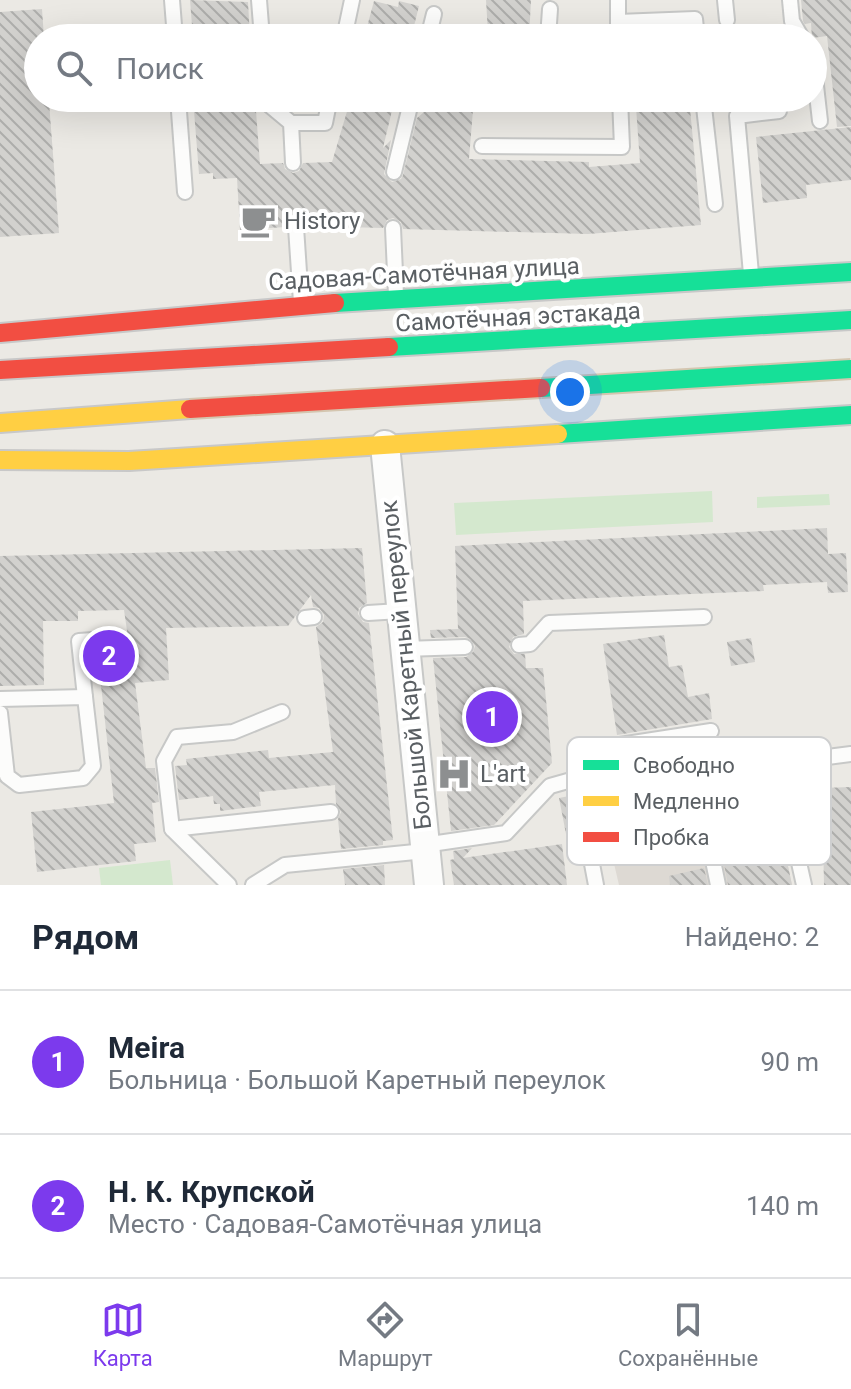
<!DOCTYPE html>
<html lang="ru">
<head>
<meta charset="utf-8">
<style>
  :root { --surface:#fff; --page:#f6f6f7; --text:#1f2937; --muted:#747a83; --line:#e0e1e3; --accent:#7c3aed }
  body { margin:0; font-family:Roboto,sans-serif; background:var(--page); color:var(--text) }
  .you { position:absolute; left:570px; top:392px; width:28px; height:28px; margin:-20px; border:6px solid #fff; border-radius:50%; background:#1a73e8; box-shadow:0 0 0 12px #1a73e833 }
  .badge { display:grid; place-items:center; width:52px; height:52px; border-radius:50%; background:var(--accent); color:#fff; font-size:26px; font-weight:700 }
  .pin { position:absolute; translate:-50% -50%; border:4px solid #fff; box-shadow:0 2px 8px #0006 }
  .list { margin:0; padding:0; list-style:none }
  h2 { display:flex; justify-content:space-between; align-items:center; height:104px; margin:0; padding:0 32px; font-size:34px }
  h2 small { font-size:26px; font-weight:400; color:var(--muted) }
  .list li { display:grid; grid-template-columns:52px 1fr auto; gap:24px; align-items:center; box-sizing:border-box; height:144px; padding:0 32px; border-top:2px solid var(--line) }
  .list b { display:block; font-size:30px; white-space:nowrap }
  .list p { margin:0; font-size:26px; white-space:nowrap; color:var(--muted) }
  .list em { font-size:26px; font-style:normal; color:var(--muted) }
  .icon { flex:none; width:44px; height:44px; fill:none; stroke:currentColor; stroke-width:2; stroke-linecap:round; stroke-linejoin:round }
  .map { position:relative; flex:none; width:851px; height:885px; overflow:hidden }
  .search { position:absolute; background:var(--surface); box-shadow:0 8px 32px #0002; left:24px; right:24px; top:24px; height:88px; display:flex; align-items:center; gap:20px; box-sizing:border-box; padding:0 28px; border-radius:44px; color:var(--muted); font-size:30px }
  .sheet { height:392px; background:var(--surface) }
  nav { display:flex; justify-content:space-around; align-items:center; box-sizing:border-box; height:112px; border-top:2px solid var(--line); background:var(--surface); font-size:22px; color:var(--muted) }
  nav a { display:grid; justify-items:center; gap:4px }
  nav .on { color:var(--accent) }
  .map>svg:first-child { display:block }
  .education { fill:#ddd9d3 }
  .grass { fill:#d4e8ce }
  .building { fill:url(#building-back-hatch) }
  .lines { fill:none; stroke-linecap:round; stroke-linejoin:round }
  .lane-casing { stroke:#c7c8c7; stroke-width:18 }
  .street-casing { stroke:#c7c8c7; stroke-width:32 }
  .fast-casing { stroke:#c8c8c8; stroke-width:22 }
  .slow-casing { stroke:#c8c8c8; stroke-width:22 }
  .jam-casing { stroke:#c8c8c8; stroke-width:22 }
  .lane { stroke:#fcfcfb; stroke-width:14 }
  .street { stroke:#fcfcfb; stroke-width:28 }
  .fast { stroke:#16e098; stroke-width:18 }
  .slow { stroke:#ffcf43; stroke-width:18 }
  .jam { stroke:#f24e42; stroke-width:18 }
  .fast-bridge-casing { stroke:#d4c6b0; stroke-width:22; stroke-linecap:butt }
  .jam-bridge-casing { stroke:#d4c6b0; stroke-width:22; stroke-linecap:butt }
  .fast-bridge { stroke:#16e098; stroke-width:18 }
  .jam-bridge { stroke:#f24e42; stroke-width:18 }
  .labels { text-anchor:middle; stroke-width:8; stroke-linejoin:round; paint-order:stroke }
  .poi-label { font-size:24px; fill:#5a5f63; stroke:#fff; text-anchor:start }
  .street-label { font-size:24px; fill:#5a5f63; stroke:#fff }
  .key { fill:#fff; stroke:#cecfd0; stroke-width:2 }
  .key-label { font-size:22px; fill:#5a5f63 }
</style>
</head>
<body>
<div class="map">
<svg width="851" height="885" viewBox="0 0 851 885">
  <defs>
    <pattern id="building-back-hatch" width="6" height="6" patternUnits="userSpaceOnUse" patternTransform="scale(2)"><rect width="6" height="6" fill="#d2d1ce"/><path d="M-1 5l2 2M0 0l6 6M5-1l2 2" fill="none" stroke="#adadab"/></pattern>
  </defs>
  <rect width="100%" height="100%" fill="#ebe9e4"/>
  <polygon class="education" points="766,806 769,816 777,815 792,885 619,885 612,855 722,832 719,816"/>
  <g class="grass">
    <polygon points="712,491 713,522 456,535 454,503"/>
    <polygon points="829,494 830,505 757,508 757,497"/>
    <polygon points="170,860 173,885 101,885 99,868"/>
  </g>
  <g class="building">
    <polygon points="190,0 248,2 250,38 193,38"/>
    <polygon points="486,0 531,0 529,38 497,38 497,33 488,33"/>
    <polygon points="801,0 851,0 851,126 837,127 827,36 812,38 811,23 805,24 803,21"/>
    <polygon points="374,1 398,7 399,1 419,6 411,38 364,38"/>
    <polygon points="42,9 44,38 38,38 38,98 48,98 49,102 59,233 0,237 0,12"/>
    <polygon points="193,98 255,98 260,164 283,163 285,169 293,173 299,171 303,163 332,162 351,98 395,98 383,148 391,140 384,174 392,182 401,179 403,175 417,118 430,107 473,110 469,159 589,162 589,167 640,163 636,107 642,107 641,98 689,98 701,225 588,234 403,229 401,222 393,218 387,220 383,228 306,226 304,221 296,217 290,219 286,227 240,230 237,178 213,179 213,173 199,174"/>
    <polygon points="851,127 851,180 806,185 807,198 763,203 756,137"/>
    <polygon points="827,528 828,554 846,553 848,592 828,593 827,582 763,585 764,591 523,601 524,634 513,637 509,647 514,654 525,654 526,668 543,668 552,763 494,825 451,831 433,658 466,657 473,652 475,646 470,639 465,637 431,638 430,630 458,629 455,546"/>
    <polygon points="362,548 367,603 359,608 358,614 363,622 369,623 393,840 383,841 383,845 341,849 338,819 341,812 336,804 335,785 259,792 261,806 220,811 220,804 214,804 213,796 179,800 175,766 187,765 186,759 268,750 269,758 333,752 316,627 323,622 324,615 319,608 313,607 311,595 288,626 166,628 169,680 135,683 146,768 155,768 159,802 152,803 156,842 134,844 136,861 37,872 31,812 114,803 100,676 133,672 124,610 78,611 78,621 43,621 44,685 0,686 0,556"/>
    <polygon points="664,635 669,667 682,665 688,697 709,693 712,719 617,735 603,644"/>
    <polygon points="751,638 755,662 731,666 727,642"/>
    <polygon points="649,751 654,779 732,763 739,796 714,802 700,818 608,836 606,825 566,834 559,798 610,788 605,761 621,758 620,755"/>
    <polygon points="851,787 851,885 824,885 822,788"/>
    <polygon points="767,810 769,816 777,814 792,885 728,885 724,864 729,863 720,824 723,820"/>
    <polygon points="562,844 567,885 454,885 450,860 454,859 453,851 472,848 463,858"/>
    <polygon points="384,865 385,885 345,885 343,869"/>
    <polygon points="704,868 708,885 670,885 669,876"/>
  </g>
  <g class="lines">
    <g class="lane-casing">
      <g id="lane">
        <polyline points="172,0 175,38"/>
        <polyline points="259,0 262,38"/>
        <polyline points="725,0 727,20"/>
        <polyline points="790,0 792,21 802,38"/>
        <polyline points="618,22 695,19 697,38"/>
        <polyline points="344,38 352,0"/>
        <polyline points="428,38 434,14"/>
        <polyline points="548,38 550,9"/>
        <polyline points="618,38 618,0"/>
        <polyline points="813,59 820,121"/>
        <polyline points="178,98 185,192"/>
        <polyline points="267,98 267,103 291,123 293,163"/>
        <polyline points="703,98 715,204"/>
        <polyline points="291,123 325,123 330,98"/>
        <polyline points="482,146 622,147 620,98"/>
        <polyline points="394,172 412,98"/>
        <polyline points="296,227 301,302"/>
        <polyline points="393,228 396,295"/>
        <polyline points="751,274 737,116 779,111"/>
        <polyline points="368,613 400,611"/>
        <polyline points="305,618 314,617"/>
        <polyline points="519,645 530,644 549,623 704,617"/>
        <polyline points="404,649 465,647"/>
        <polyline points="85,697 79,641 107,639"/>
        <polyline points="0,699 85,697 93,766 83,778 19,785 7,776 0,713"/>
        <polyline points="282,712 233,732 177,737 164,761 172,829 331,812"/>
        <polyline points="787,809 804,760 851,754"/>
        <polyline points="706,827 718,885"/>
        <polyline points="172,829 229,885"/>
        <polyline points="424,845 506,833 550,786 582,777 594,749 711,731"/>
        <polyline points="253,885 285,865 425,851"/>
        <polyline points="596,885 592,864 598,850 706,827 717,811 775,798 787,809 804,885"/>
      </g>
    </g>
    <g class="street-casing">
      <polyline id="street" points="385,445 429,885"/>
    </g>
    <g class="fast-casing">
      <g id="fast">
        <polyline points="335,303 851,272"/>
        <polyline points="389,347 851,320"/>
        <polyline points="558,434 851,415"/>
      </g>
    </g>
    <g class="slow-casing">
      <g id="slow">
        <polyline points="0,423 190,409"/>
        <polyline points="0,460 129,461 558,434"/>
      </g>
    </g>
    <g class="jam-casing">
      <g id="jam">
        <polyline points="0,333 335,303"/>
        <polyline points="0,370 389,347"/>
      </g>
    </g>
    <use href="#lane" class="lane"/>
    <use href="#street" class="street"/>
    <use href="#fast" class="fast"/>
    <use href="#slow" class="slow"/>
    <use href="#jam" class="jam"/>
    <g class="fast-bridge-casing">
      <polyline id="fast-bridge" points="541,388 851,369"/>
    </g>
    <g class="jam-bridge-casing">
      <polyline id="jam-bridge" points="190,409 541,388"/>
    </g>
    <use href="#fast-bridge" class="fast-bridge"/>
    <use href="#jam-bridge" class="jam-bridge"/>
  </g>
  <defs>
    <g id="cafe-bare" transform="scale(2.76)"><path d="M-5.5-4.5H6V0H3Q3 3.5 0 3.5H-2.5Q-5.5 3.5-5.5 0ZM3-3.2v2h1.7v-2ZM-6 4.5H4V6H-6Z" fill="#8d8f90" stroke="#fff" stroke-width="2.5" paint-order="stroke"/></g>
    <g id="hospital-bare" transform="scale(2.76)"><path d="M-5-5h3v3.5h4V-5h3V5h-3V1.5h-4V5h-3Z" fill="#8d8f90" stroke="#fff" stroke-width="2.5" paint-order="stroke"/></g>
  </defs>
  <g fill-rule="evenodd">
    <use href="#cafe-bare" x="258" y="221"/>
    <use href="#hospital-bare" x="454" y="774"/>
  </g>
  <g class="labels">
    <g class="poi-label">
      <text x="284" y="229">History</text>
      <text x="480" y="782">L'art</text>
    </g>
    <g class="street-label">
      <text transform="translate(424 274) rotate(-3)" y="8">Садовая-Самотёчная улица</text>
      <text transform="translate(518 317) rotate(-3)" y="8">Самотёчная эстакада</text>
      <text transform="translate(406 665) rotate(-96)" y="8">Большой Каретный переулок</text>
    </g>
  </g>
  <rect x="567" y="737" width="264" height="128" rx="12" class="key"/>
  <rect x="583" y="760" width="36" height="10" fill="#16e098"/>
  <rect x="583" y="796" width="36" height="10" fill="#ffcf43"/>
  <rect x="583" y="832" width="36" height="10" fill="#f24e42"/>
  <g class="key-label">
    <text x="633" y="773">Свободно</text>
    <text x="633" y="809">Медленно</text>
    <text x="633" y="845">Пробка</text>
  </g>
</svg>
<div class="you"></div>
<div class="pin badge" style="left:492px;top:717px">1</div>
<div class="pin badge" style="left:109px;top:656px">2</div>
<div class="search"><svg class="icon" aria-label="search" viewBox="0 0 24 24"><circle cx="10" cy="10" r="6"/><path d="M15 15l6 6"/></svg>Поиск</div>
</div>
<section class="sheet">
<h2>Рядом<small>Найдено: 2</small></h2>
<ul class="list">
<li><span class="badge">1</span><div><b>Meira</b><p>Больница · Большой Каретный переулок</p></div><em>90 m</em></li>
<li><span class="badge">2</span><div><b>Н. К. Крупской</b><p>Место · Садовая-Самотёчная улица</p></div><em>140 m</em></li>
</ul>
</section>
<nav>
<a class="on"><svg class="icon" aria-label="map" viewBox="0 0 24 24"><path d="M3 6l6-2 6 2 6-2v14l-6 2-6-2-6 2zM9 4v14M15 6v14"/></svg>Карта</a>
<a><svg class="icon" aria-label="directions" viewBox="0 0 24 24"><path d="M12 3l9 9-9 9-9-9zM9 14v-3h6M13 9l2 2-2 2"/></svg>Маршрут</a>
<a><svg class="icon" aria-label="saved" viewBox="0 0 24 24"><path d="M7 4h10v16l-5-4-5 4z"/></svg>Сохранённые</a>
</nav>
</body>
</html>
